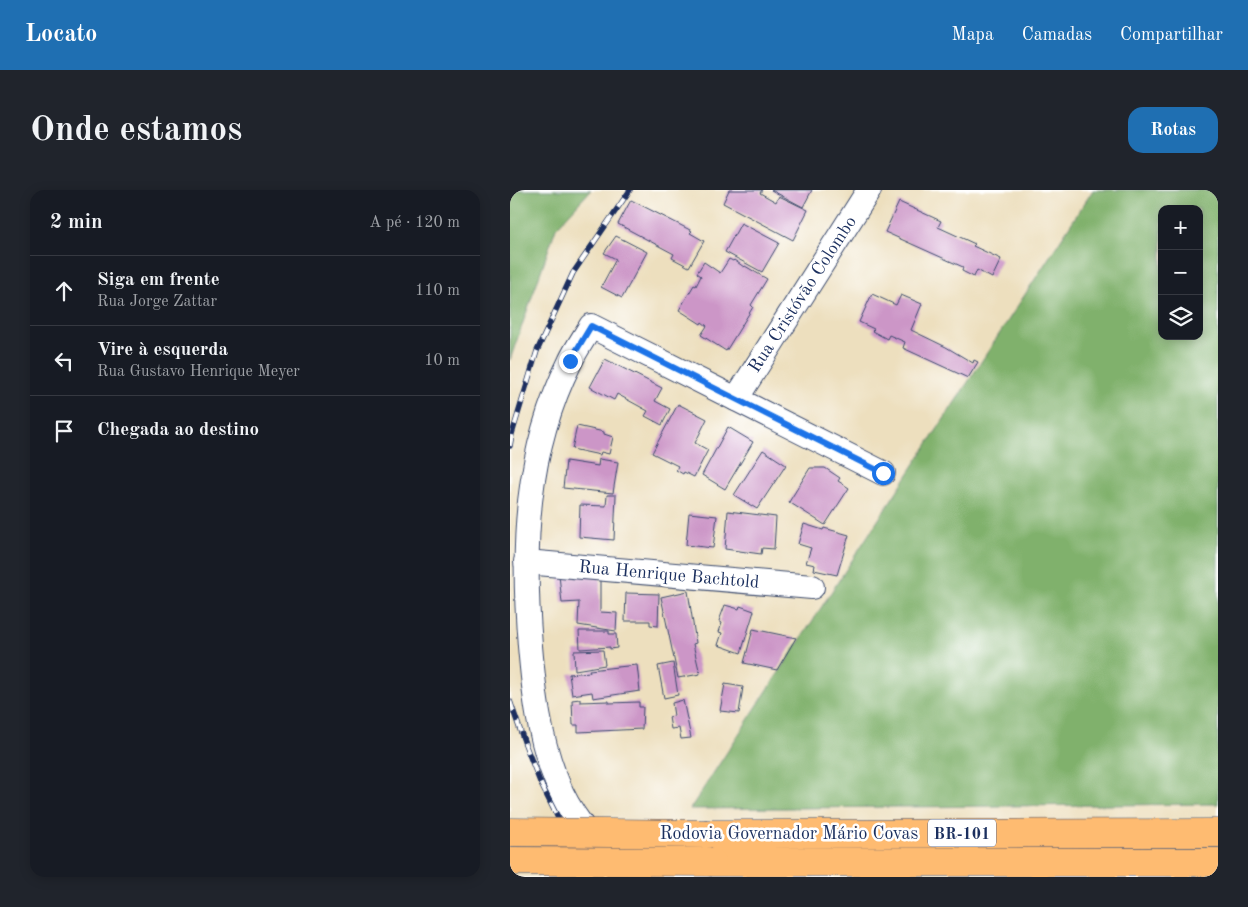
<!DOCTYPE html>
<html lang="pt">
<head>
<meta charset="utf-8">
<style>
  :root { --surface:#171b24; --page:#20242c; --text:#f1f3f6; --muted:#9ea1a6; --line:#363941; --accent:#1f6fb2 }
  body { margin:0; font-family:"Old Standard TT",serif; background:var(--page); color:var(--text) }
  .controls { position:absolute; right:15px; top:15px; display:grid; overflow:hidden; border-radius:10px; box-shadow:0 2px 12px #0003 }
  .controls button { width:45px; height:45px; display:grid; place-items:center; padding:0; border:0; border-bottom:1px solid var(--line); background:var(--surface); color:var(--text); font:25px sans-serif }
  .stop { position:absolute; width:15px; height:15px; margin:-11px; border:4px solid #1a73e8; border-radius:50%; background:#fff }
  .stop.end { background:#1a73e8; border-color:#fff; box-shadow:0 1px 5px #0008 }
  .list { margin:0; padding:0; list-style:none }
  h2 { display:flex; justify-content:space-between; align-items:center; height:65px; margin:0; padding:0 20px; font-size:21px }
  h2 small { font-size:16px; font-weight:400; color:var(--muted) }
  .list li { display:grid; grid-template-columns:32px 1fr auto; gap:15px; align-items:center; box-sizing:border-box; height:70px; padding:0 20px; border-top:1px solid var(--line) }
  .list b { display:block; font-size:19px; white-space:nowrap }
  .list p { margin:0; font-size:16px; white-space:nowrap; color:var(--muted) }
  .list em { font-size:16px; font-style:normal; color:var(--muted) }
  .icon { flex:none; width:28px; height:28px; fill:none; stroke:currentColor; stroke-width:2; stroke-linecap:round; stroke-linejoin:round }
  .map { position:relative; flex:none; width:708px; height:687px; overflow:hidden; border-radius:15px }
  header { display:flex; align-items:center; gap:30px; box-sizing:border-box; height:70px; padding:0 25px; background:var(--accent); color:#fff }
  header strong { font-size:24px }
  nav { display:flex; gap:28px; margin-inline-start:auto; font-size:18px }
  .intro { display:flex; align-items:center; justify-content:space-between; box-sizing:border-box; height:120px; padding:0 30px }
  h1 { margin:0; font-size:35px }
  .button { padding:12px 22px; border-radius:15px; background:var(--accent); color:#fff; font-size:18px; font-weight:700 }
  main { display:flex; gap:30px; padding:0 30px }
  aside { flex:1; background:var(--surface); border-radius:15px; box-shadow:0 2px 12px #0003 }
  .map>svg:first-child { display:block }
  .forest { fill:#80b16c; stroke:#4e7065; fill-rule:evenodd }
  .building { fill:#cc96c7 }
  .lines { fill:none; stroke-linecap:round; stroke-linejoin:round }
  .minor-casing { stroke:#3a496c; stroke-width:26 }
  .motorway-casing { stroke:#3a496c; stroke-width:29 }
  .minor { stroke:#fff; stroke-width:24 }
  .motorway { stroke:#febb71; stroke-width:28 }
  .rail-casing { stroke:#1b2f5e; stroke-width:5.5 }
  .rail { stroke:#fff; stroke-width:4; stroke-dasharray:11; stroke-linecap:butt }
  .motorway-bridge-casing { stroke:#3a496c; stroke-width:29; stroke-linecap:butt }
  .motorway-bridge { stroke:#febb71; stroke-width:28 }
  .route { stroke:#1a73e8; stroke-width:6 }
  .labels { text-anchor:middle; stroke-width:5; stroke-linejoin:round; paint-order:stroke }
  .shield { fill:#fff; stroke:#5f6d8e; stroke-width:1 }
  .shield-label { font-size:16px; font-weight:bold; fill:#1b2f5e }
  .street-label { font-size:18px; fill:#1b2f5e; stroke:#fff }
</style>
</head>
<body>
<header>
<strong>Locato</strong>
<nav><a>Mapa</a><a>Camadas</a><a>Compartilhar</a></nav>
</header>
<div class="intro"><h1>Onde estamos</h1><a class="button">Rotas</a></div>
<main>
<aside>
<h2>2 min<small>A pé · 120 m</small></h2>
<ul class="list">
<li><svg class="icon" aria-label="ahead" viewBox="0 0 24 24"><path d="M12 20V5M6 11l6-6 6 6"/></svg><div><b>Siga em frente</b><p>Rua Jorge Zattar</p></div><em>110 m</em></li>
<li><svg class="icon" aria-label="left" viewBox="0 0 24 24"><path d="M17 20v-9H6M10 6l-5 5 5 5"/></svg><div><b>Vire à esquerda</b><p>Rua Gustavo Henrique Meyer</p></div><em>10 m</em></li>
<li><svg class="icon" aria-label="arrive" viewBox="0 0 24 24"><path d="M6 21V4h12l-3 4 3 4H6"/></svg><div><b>Chegada ao destino</b></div></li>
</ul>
</aside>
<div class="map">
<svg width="708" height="687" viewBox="0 0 708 687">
  <rect width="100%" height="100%" fill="#fff"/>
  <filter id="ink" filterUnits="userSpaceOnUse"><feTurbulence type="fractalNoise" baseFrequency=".02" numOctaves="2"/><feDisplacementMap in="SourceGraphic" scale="10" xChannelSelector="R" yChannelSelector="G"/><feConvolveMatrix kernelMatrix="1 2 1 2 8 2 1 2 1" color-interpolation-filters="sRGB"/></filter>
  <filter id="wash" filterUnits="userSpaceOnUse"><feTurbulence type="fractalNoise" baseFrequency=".0096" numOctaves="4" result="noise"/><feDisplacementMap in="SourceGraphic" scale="20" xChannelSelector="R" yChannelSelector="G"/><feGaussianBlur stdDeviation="1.12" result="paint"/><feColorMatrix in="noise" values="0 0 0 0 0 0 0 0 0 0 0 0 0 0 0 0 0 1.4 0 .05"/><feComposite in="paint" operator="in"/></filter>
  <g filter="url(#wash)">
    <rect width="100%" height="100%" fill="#eddfbe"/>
    <g class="forest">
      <polygon points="0,0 81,0 46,38 0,170"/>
      <path d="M 583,0 L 708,0 L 708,614 L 180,619 ZM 652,19 L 689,19 L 689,146 L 652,146 Z"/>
    </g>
    <g id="blocks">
      <g class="building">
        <polygon points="219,0 252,0 250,3 266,12 269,6 298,20 283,50 213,13"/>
        <polygon points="261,0 302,0 293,17"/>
        <polygon points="121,10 182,41 180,43 194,51 179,77 162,68 164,64 108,34"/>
        <polygon points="389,12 431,31 428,37 465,54 463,56 491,69 482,88 467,80 464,87 452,81 453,77 375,42"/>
        <polygon points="231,33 269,53 252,82 215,62"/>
        <polygon points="106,46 137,62 112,108 91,97 106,69 94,63"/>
        <polygon points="219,69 223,71 224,70 234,77 235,76 257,89 241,115 243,117 216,161 191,145 197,136 192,132 191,134 169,120 184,95 186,96 191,86 187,83 194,72 210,83"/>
        <polygon points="362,104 386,115 391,105 412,114 401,140 436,157 463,173 464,170 468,172 458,188 393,158 395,152 379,145 377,149 362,141 364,139 349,132"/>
        <polygon points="95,169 152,198 145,211 160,219 152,235 135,226 138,221 107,204 104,210 80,197"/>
        <polygon points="168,214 197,229 185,253 198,260 184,287 174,282 173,284 166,280 168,276 142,263"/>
        <polygon points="67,236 94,242 94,244 103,247 99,264 91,262 90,265 62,259"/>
        <polygon points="218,237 243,252 215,299 192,285"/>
        <polygon points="253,260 276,275 247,319 224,305"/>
        <polygon points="89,269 108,272 103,303 53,298 56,271 88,276"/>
        <polygon points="300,278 315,278 330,288 328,291 339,298 315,335 279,312"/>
        <polygon points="97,305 106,305 104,350 69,347 70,315 96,316"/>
        <polygon points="218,321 266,327 264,359 252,358 251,364 215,359"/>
        <polygon points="179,323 207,326 203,358 176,355"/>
        <polygon points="294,334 313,340 314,338 339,345 327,385 304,380 305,375 296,373 301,358 288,354"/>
        <polygon points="90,383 90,422 107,423 106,441 68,435 69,412 52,413 49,385"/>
        <polygon points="178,401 186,453 183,454 190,484 168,488 151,407"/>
        <polygon points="116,403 149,404 148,436 140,435 140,431 115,431"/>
        <polygon points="215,415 229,419 230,416 244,421 231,463 208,455 212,443 209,442 212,433 209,431"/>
        <polygon points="243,439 286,448 267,480 234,473"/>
        <polygon points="69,441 99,441 99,444 106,444 107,458 100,459 100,457 70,459"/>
        <polygon points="93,460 95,475 65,480 64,461"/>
        <polygon points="163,473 168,505 154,508 148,476"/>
        <polygon points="127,475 130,501 83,508 82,502 62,505 59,484 80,482 79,480"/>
        <polygon points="215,494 233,497 229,523 210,521"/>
        <polygon points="70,509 70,512 99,511 99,513 129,512 129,517 133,517 132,539 68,542 68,535 63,535 62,510"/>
        <polygon points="173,510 181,548 171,549 169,538 161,539 159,527 164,526 162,513"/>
      </g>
    </g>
  </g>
  <g filter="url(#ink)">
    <use href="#blocks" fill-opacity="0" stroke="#3a496c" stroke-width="1"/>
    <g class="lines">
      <g class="minor-casing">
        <g id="minor">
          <polyline points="226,209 359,0"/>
          <polyline points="16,372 302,397"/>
          <path d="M 115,687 C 90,658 61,629 47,592 C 29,549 24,502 20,456 C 12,357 15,262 60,172 C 66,159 74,148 81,136 L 373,283"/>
        </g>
      </g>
      <g class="motorway-casing">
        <g id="motorway">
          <polyline points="197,644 708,643"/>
          <polyline points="202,672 708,672"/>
        </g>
      </g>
      <use href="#minor" class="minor"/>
      <use href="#motorway" class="motorway"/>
      <g class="rail-casing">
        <g id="rail">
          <polyline points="0,256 2,244 27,161 63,83 120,0"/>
          <polyline points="0,511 15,554 30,592 63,658 85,687"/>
        </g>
      </g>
      <use href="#rail" class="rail"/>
      <g class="motorway-bridge-casing">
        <g id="motorway-bridge">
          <polyline points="0,642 197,644"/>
          <polyline points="0,671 202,672"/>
        </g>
      </g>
      <use href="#motorway-bridge" class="motorway-bridge"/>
    </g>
  </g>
  <g class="lines" filter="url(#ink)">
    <polyline class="route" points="60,171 81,136 373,283"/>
  </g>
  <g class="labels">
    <rect class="shield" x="418" y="629.5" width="68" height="27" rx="4"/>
    <g class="shield-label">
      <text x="452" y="649">BR-101</text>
    </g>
    <g class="street-label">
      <text transform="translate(292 104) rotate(-57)" y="6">Rua Cristóvão Colombo</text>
      <text transform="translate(159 384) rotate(5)" y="6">Rua Henrique Bachtold</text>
      <text x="279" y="649">Rodovia Governador Mário Covas</text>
    </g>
  </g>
</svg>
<div class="controls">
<button>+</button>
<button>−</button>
<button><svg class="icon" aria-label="layers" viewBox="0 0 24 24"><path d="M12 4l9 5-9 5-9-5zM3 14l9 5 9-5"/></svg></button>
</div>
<div class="stop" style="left:373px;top:283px"></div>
<div class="stop end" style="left:60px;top:171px"></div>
</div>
</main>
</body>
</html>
